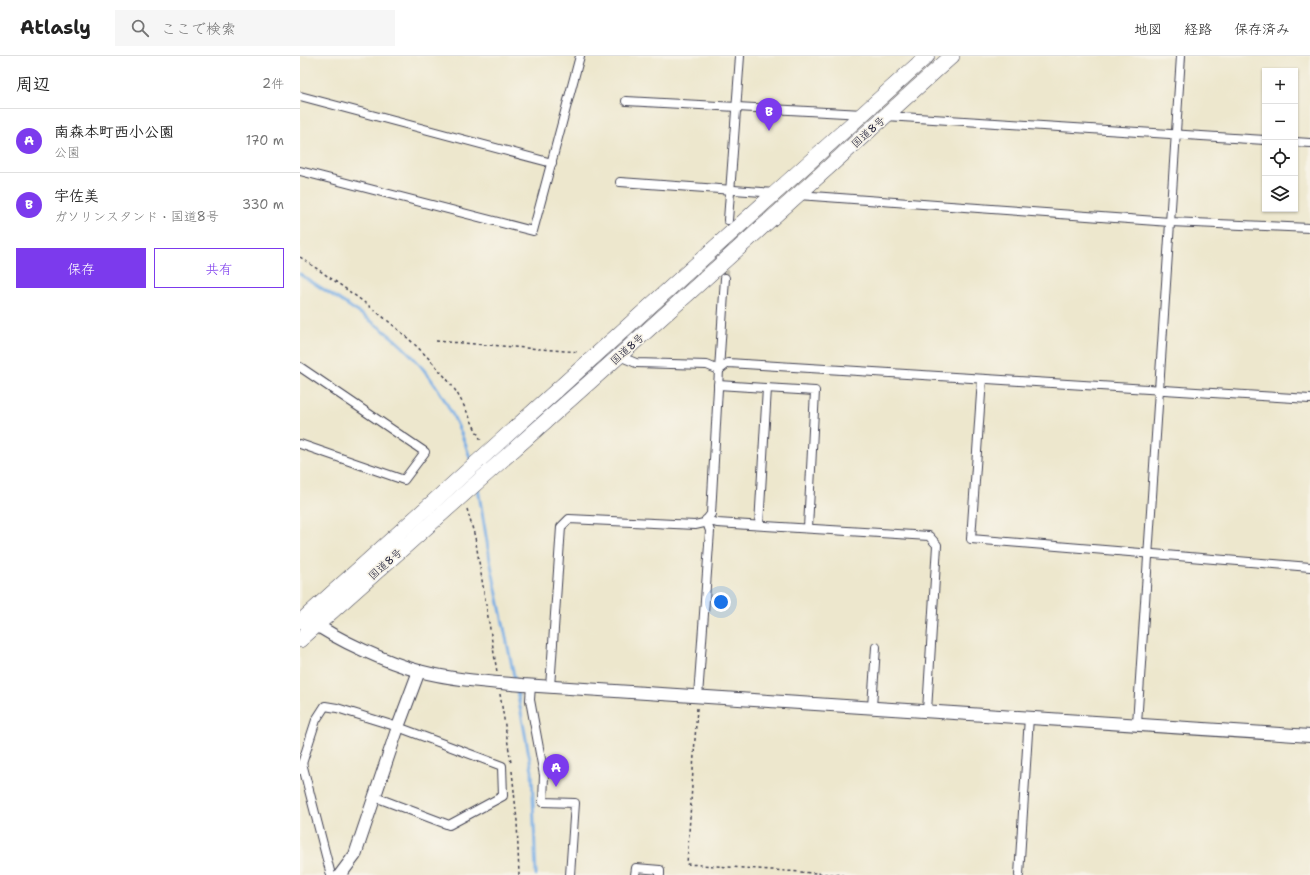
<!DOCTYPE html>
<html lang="ja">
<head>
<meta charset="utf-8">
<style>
  :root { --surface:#fff; --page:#f6f6f6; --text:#222; --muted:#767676; --line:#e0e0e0; --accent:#7c3aed }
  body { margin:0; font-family:"Shantell Sans","Klee One",sans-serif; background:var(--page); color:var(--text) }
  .controls { position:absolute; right:12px; top:12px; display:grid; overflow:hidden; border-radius:0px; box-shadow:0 1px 3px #0004 }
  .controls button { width:36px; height:36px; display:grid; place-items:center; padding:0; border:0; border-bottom:1px solid var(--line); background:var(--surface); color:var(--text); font:20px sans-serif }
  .you { position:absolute; left:421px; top:546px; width:14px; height:14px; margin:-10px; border:3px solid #fff; border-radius:50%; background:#1a73e8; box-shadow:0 0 0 6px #1a73e833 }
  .badge { display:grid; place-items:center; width:26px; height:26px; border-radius:50%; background:var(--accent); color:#fff; font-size:13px; font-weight:700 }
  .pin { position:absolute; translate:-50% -33px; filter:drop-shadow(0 1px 2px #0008) }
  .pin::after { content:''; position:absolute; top:21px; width:14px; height:12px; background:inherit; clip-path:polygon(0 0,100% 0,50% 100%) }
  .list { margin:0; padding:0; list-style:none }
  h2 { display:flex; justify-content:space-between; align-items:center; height:52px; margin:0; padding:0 16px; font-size:17px }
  h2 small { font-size:13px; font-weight:400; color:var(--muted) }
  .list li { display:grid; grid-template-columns:26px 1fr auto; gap:12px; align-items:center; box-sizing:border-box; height:64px; padding:0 16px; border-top:1px solid var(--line) }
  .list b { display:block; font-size:15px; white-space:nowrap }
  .list p { margin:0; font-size:13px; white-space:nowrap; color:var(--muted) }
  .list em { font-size:13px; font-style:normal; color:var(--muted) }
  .actions { display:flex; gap:8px; padding:12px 16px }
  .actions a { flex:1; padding:9px 0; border:1px solid var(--accent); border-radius:0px; text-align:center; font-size:14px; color:var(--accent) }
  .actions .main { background:var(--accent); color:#fff }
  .icon { flex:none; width:22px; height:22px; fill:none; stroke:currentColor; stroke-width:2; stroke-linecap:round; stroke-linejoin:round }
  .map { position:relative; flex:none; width:1010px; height:819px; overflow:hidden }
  header { display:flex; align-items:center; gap:24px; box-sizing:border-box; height:56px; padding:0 20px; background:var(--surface); border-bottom:1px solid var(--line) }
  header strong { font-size:19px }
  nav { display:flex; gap:22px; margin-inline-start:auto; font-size:14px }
  .search { width:280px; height:36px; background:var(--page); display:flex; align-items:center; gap:10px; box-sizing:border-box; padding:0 14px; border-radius:0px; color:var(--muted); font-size:15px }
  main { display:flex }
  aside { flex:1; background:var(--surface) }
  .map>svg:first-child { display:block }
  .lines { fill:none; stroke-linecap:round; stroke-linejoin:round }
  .stream { stroke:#77ade5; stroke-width:3 }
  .street-tunnel { stroke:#c4c0b0; stroke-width:8; stroke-dasharray:8 4; stroke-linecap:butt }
  .street-casing { stroke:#404051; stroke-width:10 }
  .secondary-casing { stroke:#404051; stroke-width:14 }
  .highway-casing { stroke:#404051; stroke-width:16 }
  .path { stroke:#404051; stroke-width:1.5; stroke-dasharray:3 3; stroke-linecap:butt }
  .street { stroke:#fff; stroke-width:8 }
  .secondary { stroke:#fff; stroke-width:12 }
  .highway { stroke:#fff; stroke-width:15 }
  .labels { text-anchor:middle; stroke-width:3.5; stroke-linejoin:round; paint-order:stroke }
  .street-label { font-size:11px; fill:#22223b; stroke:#f7f3e8 }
</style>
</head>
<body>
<header>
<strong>Atlasly</strong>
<div class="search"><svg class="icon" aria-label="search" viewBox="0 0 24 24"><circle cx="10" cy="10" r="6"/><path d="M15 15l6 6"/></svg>ここで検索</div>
<nav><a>地図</a><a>経路</a><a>保存済み</a></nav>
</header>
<main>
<aside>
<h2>周辺<small>2件</small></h2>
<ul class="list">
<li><span class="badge">A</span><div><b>南森本町西小公園</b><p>公園</p></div><em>170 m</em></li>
<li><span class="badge">B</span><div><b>宇佐美</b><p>ガソリンスタンド · 国道8号</p></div><em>330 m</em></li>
</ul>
<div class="actions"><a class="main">保存</a><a>共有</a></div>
</aside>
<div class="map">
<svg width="1010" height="819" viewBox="0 0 1010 819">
  <rect width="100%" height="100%" fill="#f7f3e8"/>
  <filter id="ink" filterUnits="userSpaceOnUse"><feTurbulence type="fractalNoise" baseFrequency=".025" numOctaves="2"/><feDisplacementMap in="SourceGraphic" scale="8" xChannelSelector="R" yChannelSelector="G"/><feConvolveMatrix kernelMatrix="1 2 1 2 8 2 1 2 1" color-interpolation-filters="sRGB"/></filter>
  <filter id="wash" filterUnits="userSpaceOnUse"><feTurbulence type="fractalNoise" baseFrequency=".012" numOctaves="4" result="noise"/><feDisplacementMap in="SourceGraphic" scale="16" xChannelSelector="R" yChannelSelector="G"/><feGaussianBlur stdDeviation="0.9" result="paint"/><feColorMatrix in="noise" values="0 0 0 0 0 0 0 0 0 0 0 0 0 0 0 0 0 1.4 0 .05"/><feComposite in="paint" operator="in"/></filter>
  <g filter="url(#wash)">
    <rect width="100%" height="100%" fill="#ede7cd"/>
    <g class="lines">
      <g class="stream">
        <path d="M 0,218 C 34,241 83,269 110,298 C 139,328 159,366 171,405"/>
        <polyline points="178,432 190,504 215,625"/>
        <polyline points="216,630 232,715 236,819"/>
      </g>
    </g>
  </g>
  <g filter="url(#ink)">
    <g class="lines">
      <polyline class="street-tunnel" points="425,222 427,181"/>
      <g class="street-casing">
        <g id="street">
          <polyline points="0,40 252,107"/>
          <polyline points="326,45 563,58"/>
          <polyline points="586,60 965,84"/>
          <polyline points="995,86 1010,87"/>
          <polyline points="0,115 233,175 280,0"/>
          <polyline points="320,126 475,137"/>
          <polyline points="498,139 870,166 1010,172"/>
          <polyline points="428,164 440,0"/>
          <polyline points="0,311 125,396 104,424 0,388"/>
          <polyline points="419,314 428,307 1010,343"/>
          <polyline points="419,314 425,222"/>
          <polyline points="682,323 671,483 1010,511"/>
          <polyline points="418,329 515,335 508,472"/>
          <polyline points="406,464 417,467 629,480 637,489 627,655"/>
          <polyline points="459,469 467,332"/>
          <polyline points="231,629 230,644 244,719 243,746 275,747 270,819"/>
          <polyline points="250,631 261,471 269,463 395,469 404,467 411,458 419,314 407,309 336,307 319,300"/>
          <polyline points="398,640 410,475 406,464"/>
          <polyline points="572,651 576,591"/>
          <polyline points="837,668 881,0"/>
          <polyline points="2,707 31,819"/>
          <polyline points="0,714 16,664 25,650 37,652 98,671 202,710 203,740 149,769 75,741"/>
          <polyline points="335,819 336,812 360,814 360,819"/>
          <polyline points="719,819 729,661"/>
        </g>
      </g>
      <g class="secondary-casing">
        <g id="secondary">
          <path d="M 11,565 C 37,584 88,607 119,615 C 153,624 189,626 223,629 L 1010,680"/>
          <polyline points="40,819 55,799 98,671 119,615"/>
        </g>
      </g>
      <g class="highway-casing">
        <g id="highway">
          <polyline points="0,566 627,0"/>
          <polyline points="0,584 319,300 652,0"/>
        </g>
      </g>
      <g class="path">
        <path d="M 0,201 C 55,239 109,275 150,327 C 162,342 172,368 182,386"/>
        <polyline points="136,285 279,296"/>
        <polyline points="167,453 175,481 197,616"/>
        <polyline points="200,638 211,707"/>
        <polyline points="397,652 387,808 543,819"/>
        <polyline points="212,715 217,765 219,819"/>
      </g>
      <use href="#street" class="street"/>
      <use href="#secondary" class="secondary"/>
      <use href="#highway" class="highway"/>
    </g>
  </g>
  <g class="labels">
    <g class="street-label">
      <text transform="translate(568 76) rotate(-42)" y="4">国道8号</text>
      <text transform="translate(327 293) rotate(-42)" y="4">国道8号</text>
      <text transform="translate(85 508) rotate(-42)" y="4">国道8号</text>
    </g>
  </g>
</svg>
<div class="controls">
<button>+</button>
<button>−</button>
<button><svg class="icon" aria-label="locate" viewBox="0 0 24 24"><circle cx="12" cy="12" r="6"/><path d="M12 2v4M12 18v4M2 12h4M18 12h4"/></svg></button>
<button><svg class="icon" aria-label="layers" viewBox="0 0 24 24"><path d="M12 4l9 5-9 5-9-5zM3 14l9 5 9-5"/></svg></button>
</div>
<div class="you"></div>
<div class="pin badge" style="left:256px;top:731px">A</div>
<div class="pin badge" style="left:469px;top:75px">B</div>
</div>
</main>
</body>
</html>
